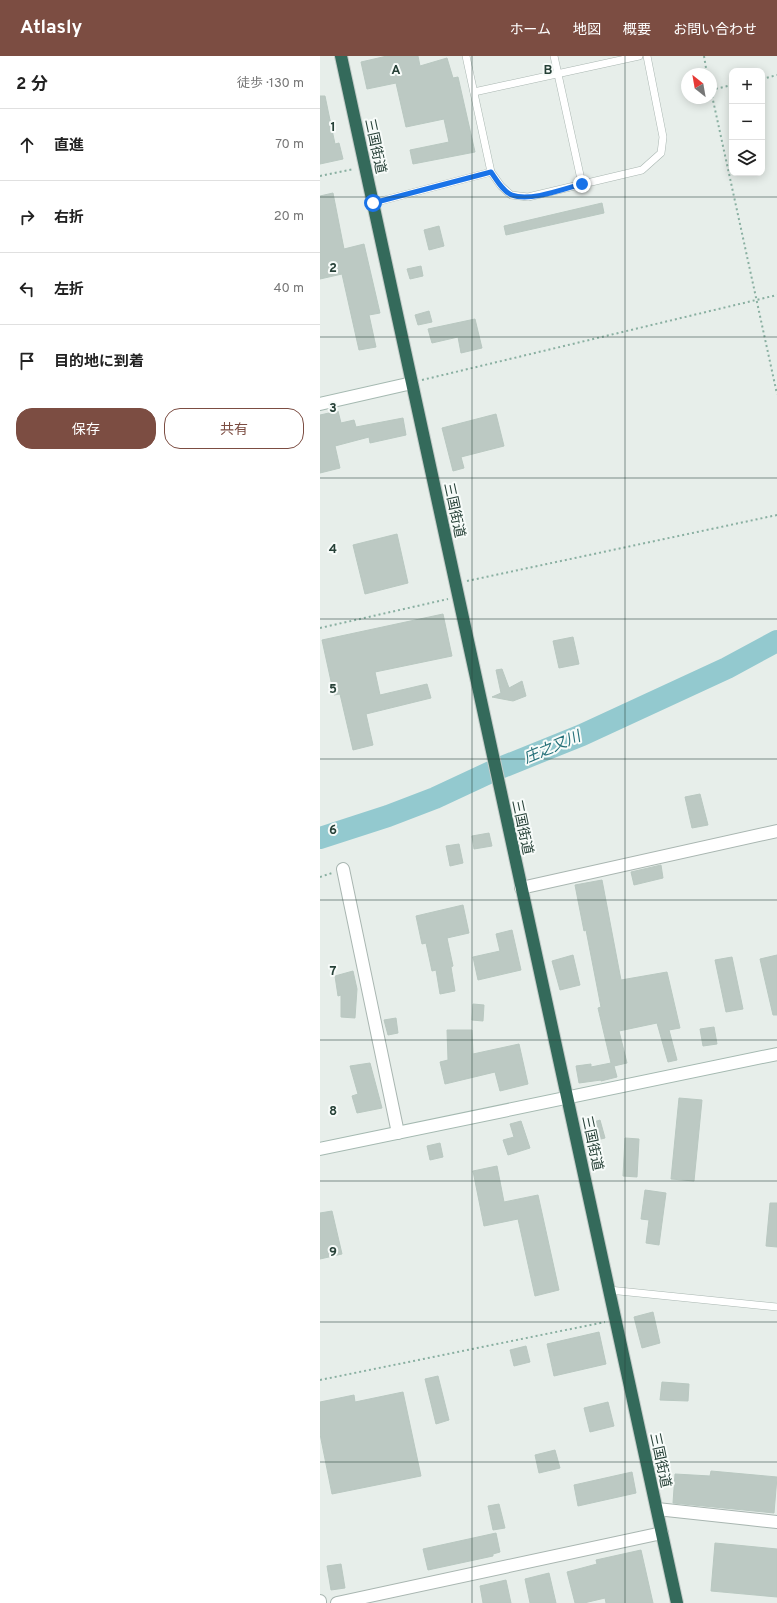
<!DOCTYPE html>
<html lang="ja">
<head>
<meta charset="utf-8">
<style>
  :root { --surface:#fff; --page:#f2f2f2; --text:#222; --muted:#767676; --line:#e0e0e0; --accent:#7c4d42 }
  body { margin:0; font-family:Overpass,"Noto Sans JP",sans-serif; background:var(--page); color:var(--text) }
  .controls { position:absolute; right:12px; top:12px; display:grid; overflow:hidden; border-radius:8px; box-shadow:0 2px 10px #0003 }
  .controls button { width:36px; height:36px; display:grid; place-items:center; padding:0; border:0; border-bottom:1px solid var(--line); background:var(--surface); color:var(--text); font:20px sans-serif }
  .compass { position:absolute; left:361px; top:12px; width:36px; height:36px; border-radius:50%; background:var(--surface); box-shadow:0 2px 10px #0003; rotate:329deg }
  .stop { position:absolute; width:12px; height:12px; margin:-9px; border:3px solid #1a73e8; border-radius:50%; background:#fff }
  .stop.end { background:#1a73e8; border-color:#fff; box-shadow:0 1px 4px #0008 }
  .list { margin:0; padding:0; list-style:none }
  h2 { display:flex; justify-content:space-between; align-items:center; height:52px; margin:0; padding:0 16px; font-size:17px }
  h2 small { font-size:13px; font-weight:400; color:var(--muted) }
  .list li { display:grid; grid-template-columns:26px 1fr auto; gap:12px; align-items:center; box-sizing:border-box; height:72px; padding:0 16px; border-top:1px solid var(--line) }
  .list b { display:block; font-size:15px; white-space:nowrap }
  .list em { font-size:13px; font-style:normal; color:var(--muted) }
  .actions { display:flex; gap:8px; padding:12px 16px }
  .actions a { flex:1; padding:9px 0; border:1px solid var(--accent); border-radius:16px; text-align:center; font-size:14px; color:var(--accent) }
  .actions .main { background:var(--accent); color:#fff }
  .icon { flex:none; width:22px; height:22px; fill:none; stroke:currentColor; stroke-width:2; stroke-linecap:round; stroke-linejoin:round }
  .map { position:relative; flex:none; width:457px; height:1547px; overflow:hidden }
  header { display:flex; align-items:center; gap:24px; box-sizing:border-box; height:56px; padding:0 20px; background:var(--accent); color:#fff }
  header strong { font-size:19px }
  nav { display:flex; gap:22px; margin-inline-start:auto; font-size:14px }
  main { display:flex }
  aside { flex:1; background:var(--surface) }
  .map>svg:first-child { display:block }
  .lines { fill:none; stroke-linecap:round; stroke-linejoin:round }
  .river { stroke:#93c9cf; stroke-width:22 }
  .building { fill:#bcc9c3; stroke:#b9c8c1 }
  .lane-casing { stroke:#a9b6b1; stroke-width:8 }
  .street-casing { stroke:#a9b6b1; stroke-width:14 }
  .secondary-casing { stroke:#a5b9b1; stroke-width:14 }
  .highway-casing { stroke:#c2cac7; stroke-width:14 }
  .path { stroke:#89afa1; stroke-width:2; stroke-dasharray:2 3; stroke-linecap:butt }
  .lane { stroke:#fff; stroke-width:7 }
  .street { stroke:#fff; stroke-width:12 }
  .secondary { stroke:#fff; stroke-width:12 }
  .highway { stroke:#346a5b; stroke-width:12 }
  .route { stroke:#1a73e8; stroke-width:5 }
  .grid { fill:none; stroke:#264037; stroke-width:1; stroke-opacity:0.55 }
  .labels { text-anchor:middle; stroke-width:4; stroke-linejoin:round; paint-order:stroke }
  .street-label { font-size:14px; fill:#264037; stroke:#f7fbf9 }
  .water-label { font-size:15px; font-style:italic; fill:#236f78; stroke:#f7fbf9 }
  .grid-label { font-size:13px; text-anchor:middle; font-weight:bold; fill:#264037; stroke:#f7fbf9; stroke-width:4; stroke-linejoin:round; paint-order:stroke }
</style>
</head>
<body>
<header>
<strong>Atlasly</strong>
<nav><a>ホーム</a><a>地図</a><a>概要</a><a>お問い合わせ</a></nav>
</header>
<main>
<aside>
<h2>2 分<small>徒歩 · 130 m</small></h2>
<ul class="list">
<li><svg class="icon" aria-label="ahead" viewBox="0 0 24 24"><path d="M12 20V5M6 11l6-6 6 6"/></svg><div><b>直進</b></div><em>70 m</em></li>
<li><svg class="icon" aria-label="right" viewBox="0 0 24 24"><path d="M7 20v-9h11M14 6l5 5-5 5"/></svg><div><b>右折</b></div><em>20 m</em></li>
<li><svg class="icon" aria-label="left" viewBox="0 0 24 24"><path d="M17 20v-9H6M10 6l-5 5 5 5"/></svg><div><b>左折</b></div><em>40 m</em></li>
<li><svg class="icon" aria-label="arrive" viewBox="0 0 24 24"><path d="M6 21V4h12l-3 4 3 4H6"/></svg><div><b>目的地に到着</b></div></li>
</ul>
<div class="actions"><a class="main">保存</a><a>共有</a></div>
</aside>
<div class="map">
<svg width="457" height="1547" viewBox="0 0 457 1547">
  <rect width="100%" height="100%" fill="#e7eeea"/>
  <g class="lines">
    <polyline class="river" points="0,782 68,760 115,742 175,714 262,679 407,612 457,585"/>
  </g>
  <g class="building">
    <polygon points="67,0 98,0 100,10 127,2 133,22 138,21 155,96 93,108 90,94 129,86 124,63 86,71 76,27 47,33 41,6"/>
    <polygon points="0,40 5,40 15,88 19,87 23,103 0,108"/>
    <polygon points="13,137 24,193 44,188 60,257 49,259 56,291 39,294 22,218 0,223 0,140"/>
    <polygon points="282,147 284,157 186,179 184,170"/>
    <polygon points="119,170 124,190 109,194 104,174"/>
    <polygon points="101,210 103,220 90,223 87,213"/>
    <polygon points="109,255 112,266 98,269 95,259"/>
    <polygon points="155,263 162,292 141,297 138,281 112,287 108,273"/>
    <polygon points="18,355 21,367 34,364 36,371 83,362 86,379 50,387 49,381 15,390 20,412 0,417 0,359"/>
    <polygon points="176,358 184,390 141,401 144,412 133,415 122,372"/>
    <polygon points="77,478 88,527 45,538 33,489"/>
    <polygon points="123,558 132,600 55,616 60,639 107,628 111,642 46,658 53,689 33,694 20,638 14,639 2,584"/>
    <polygon points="253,581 259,608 239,612 233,585"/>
    <polygon points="182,613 189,632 202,625 206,640 193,645 172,641 181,637 176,614"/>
    <polygon points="380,738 388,769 372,772 365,741"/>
    <polygon points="169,777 172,790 154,793 152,780"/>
    <polygon points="139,788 143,807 130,810 126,790"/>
    <polygon points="341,809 343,822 314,829 311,816"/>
    <polygon points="282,824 301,924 347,916 360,972 349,974 357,1004 348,1006 337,967 299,975 307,1007 294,1010 297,1021 281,1025 281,1024 259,1027 256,1010 271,1008 271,1011 291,1007 278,952 281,951 266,874 264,875 255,829"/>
    <polygon points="143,849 149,877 127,882 133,910 131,911 135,935 120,938 116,914 112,915 106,887 102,888 96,860"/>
    <polygon points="192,874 201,914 158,924 153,901 180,895 176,878"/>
    <polygon points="253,899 260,929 240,934 232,905"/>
    <polygon points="457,899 457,959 453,959 440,903"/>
    <polygon points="412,901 423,953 406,956 395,904"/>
    <polygon points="33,915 37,933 35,962 21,961 21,939 18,940 15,920"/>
    <polygon points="153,948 164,949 163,965 152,964"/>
    <polygon points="76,962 78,977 68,979 64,964"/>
    <polygon points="394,971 397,988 383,990 380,973"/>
    <polygon points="127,974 152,974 153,998 199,988 208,1028 180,1035 175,1016 125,1028 120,1006 128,1004"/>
    <polygon points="50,1007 62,1052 37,1057 32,1040 38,1038 30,1010"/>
    <polygon points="359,1042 382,1044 374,1125 351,1123"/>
    <polygon points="280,1064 285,1082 273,1085 268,1068"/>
    <polygon points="201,1065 210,1092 188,1099 183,1084 194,1081 190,1068"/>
    <polygon points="305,1082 319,1083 317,1121 303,1120"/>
    <polygon points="120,1087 123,1101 110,1104 107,1090"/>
    <polygon points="177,1110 184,1146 218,1139 239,1234 215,1240 198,1163 164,1170 153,1115"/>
    <polygon points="325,1134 346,1137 339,1189 326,1187 329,1164 321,1163"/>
    <polygon points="450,1147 457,1147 457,1191 446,1190"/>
    <polygon points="12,1155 22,1198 0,1203 0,1157"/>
    <polygon points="333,1256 340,1287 322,1292 314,1261"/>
    <polygon points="279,1276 286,1308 234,1320 227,1288"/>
    <polygon points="206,1290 210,1306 194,1310 190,1294"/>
    <polygon points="118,1320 129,1364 116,1368 105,1323"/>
    <polygon points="342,1326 369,1328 368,1345 340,1344"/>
    <polygon points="83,1336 101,1420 12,1438 0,1378 0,1346 34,1339 35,1346"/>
    <polygon points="288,1346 294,1370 270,1376 264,1352"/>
    <polygon points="235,1394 240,1412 219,1417 215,1399"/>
    <polygon points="391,1415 457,1421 454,1457 353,1447 355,1418 390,1420"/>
    <polygon points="312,1416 316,1437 258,1450 254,1429"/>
    <polygon points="179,1448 185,1472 173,1474 168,1450"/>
    <polygon points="176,1477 180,1496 173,1498 173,1500 108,1514 103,1493"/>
    <polygon points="395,1487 457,1493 457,1541 391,1535"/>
    <polygon points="321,1494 333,1547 286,1547 285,1542 264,1547 255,1547 247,1516 277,1508 276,1504"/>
    <polygon points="21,1508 25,1532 11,1534 7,1510"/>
    <polygon points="229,1517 236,1547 210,1547 205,1523"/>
    <polygon points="186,1524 191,1547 163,1547 160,1530"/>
  </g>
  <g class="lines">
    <g class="lane-casing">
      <g id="lane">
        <polyline points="146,0 171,116 181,130 191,139 208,141 322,114 341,97 343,81 327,0"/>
        <polyline points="234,0 262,128"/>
        <polyline points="154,36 319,0"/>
        <polyline points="53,147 171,116"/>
        <polyline points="289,1234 457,1251"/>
      </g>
    </g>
    <g class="street-casing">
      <g id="street">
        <polyline points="23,813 78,1077"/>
        <polyline points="201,832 457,775"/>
        <polyline points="337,1453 457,1466"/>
        <polyline points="0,1545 0,1547"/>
        <polyline points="17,1547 342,1477"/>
      </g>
    </g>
    <g class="secondary-casing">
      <g id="secondary">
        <polyline points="0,348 92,327"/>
        <polyline points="0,1093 457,998"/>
      </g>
    </g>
    <g class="highway-casing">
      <polyline id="highway" points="21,0 357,1547"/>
    </g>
    <g class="path">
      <polyline points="384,0 387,18"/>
      <polyline points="442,23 457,19"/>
      <polyline points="391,34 412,29"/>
      <polyline points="391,35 457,338"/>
      <polyline points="0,120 34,113"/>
      <polyline points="102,324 457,239"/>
      <polyline points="147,525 457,459"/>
      <polyline points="0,572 128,543"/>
      <polyline points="0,821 12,817"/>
      <polyline points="0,1324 285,1266"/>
    </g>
    <use href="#lane" class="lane"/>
    <use href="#street" class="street"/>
    <use href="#secondary" class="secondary"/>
    <use href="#highway" class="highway"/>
  </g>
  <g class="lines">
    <path class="route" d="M 53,147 L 171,116 C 176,123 183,136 192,139 C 209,146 244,133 262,128"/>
  </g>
  <path class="grid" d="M 152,0 L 152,1547M 305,0 L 305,1547M 0,141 L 457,141M 0,281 L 457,281M 0,422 L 457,422M 0,563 L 457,563M 0,703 L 457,703M 0,844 L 457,844M 0,984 L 457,984M 0,1125 L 457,1125M 0,1266 L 457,1266M 0,1406 L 457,1406"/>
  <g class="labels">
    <g class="street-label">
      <text transform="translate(56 90) rotate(78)" y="5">三国街道</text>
      <text transform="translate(135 454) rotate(78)" y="5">三国街道</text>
      <text transform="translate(203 771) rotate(78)" y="5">三国街道</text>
      <text transform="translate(273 1087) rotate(78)" y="5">三国街道</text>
      <text transform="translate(341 1404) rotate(78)" y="5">三国街道</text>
    </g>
    <g class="water-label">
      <text transform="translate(232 691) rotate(-23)" y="5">庄之又川</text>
    </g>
  </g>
  <g class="grid-label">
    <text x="76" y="18">A</text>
    <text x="228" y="18">B</text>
    <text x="13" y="75">1</text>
    <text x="13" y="216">2</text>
    <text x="13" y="356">3</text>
    <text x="13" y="497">4</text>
    <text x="13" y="637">5</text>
    <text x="13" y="778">6</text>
    <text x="13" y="919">7</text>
    <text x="13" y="1059">8</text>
    <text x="13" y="1200">9</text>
  </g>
</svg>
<div class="controls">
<button>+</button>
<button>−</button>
<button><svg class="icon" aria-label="layers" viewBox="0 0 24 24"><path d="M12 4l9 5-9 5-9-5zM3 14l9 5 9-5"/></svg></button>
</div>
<svg class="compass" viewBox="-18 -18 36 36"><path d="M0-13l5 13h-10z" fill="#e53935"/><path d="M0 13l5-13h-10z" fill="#767676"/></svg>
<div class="stop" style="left:53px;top:147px"></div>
<div class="stop end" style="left:262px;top:128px"></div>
</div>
</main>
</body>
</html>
